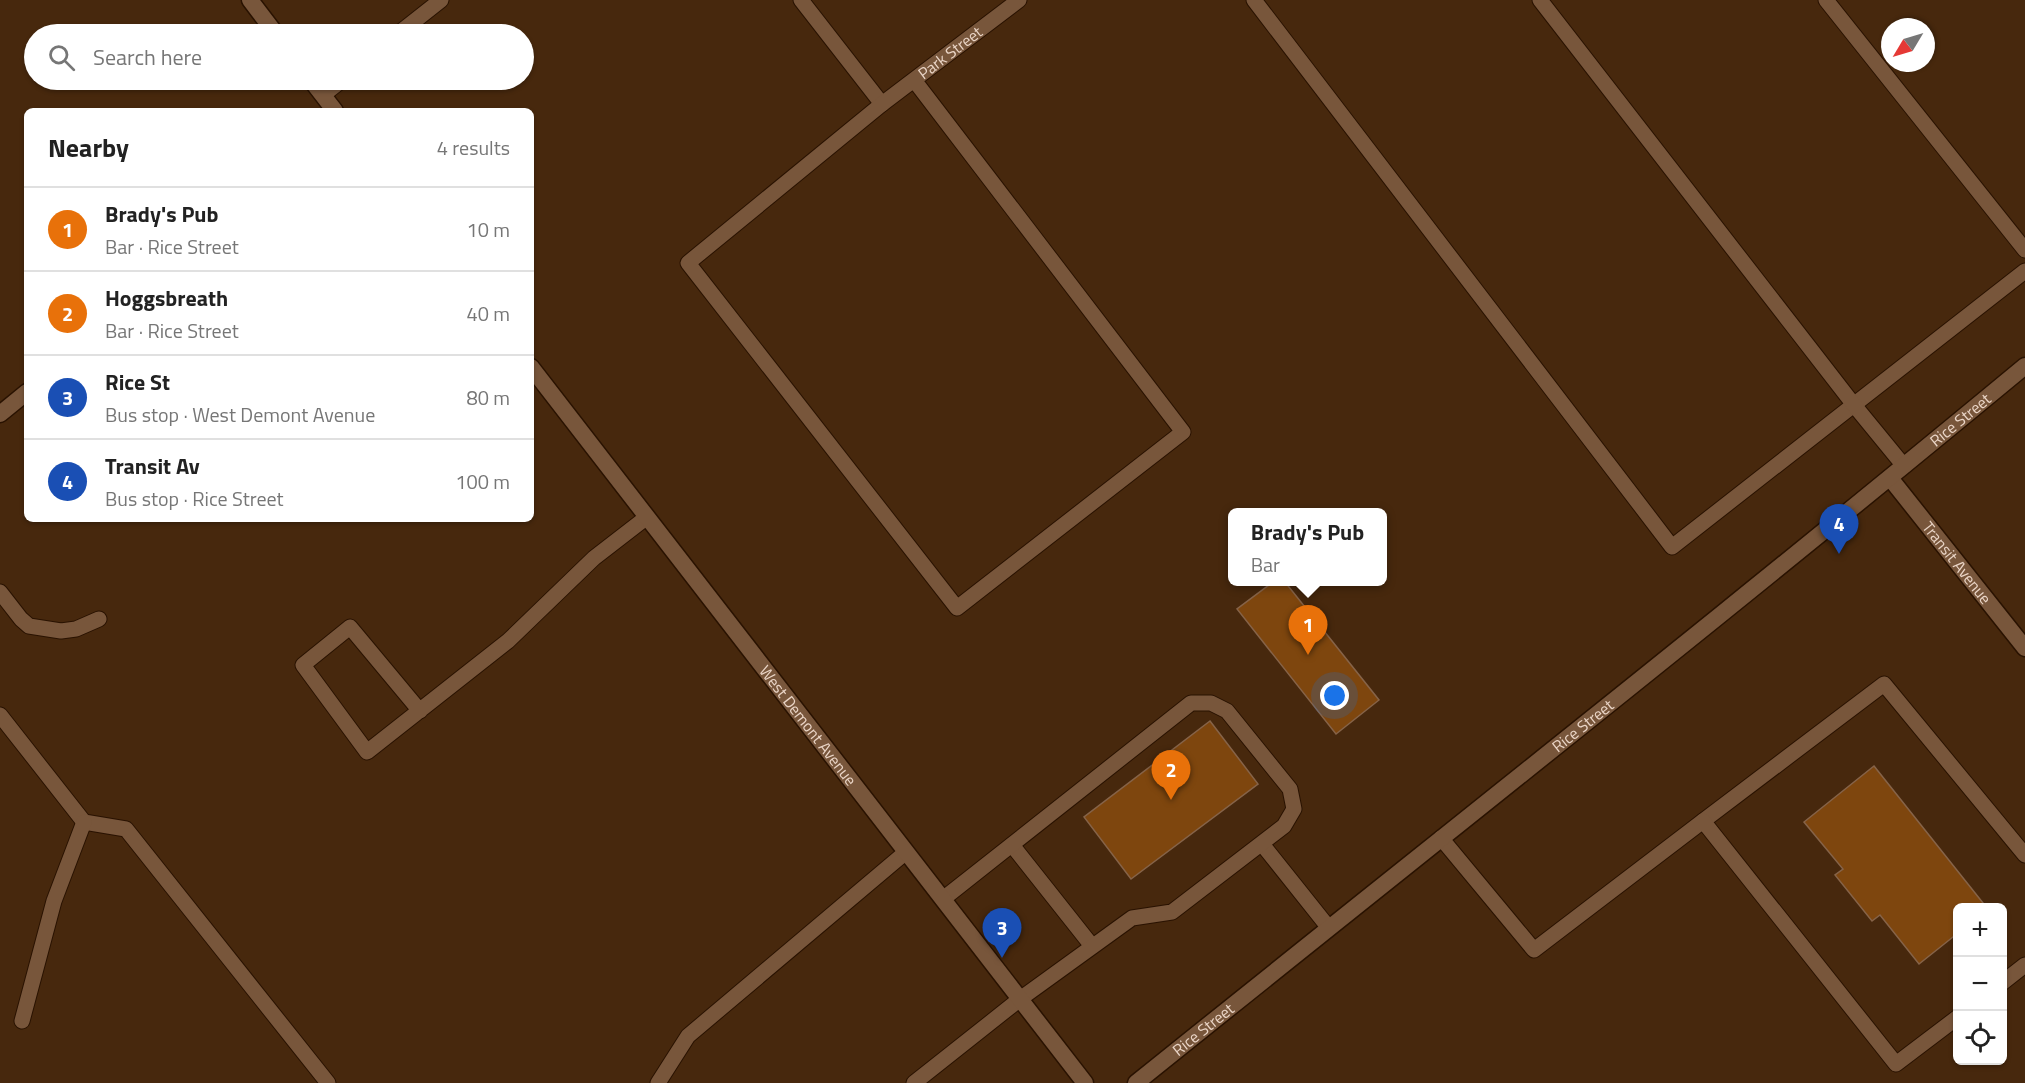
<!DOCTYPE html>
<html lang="en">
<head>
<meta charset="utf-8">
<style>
  :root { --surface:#fff; --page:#f2f2f2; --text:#222; --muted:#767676; --line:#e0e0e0; --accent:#db2777 }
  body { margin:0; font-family:"Titillium Web",sans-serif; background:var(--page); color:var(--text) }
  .controls { position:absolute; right:18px; bottom:18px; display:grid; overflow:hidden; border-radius:9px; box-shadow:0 2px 4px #0004 }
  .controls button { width:54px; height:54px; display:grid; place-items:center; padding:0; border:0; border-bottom:2px solid var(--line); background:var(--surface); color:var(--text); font:30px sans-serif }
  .compass { position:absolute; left:1881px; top:18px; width:54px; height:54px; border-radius:50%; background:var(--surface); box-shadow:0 2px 4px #0004; rotate:232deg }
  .you { position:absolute; left:1335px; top:696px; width:21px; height:21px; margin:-15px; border:4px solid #fff; border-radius:50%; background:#1a73e8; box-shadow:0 0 0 9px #1a73e833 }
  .badge { display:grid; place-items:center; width:39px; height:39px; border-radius:50%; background:var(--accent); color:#fff; font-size:20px; font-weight:700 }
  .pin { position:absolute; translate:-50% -50px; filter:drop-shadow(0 2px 3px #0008) }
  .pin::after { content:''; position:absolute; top:32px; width:21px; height:18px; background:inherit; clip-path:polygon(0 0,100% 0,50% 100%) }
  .popup { position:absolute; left:1228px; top:508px; width:159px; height:78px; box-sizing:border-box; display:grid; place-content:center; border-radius:9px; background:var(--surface); filter:drop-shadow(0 2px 4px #0005); font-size:20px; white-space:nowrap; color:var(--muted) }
  .popup b { font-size:22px; color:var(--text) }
  .popup::after { content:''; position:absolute; left:50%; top:100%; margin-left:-12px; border:12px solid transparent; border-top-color:var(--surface) }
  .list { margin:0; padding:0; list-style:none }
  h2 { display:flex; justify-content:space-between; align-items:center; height:78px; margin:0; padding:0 24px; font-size:26px }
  h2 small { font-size:20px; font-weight:400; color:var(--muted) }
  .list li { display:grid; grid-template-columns:39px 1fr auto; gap:18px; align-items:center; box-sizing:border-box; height:84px; padding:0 24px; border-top:2px solid var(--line) }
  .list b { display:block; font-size:22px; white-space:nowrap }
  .list p { margin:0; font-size:20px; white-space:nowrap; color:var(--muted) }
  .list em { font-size:20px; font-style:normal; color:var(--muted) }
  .icon { flex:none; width:33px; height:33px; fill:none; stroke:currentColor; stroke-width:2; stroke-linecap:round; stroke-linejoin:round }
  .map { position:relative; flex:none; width:2025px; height:1083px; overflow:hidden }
  .search { position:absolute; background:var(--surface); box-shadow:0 2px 4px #0004; left:24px; top:24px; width:510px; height:66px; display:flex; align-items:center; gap:15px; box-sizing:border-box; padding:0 21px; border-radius:33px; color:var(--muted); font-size:22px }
  .panel { position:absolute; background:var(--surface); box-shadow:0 2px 4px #0004; left:24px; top:108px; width:510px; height:414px; border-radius:9px }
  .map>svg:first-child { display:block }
  .building { fill:#7e460e; stroke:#866348; stroke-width:1.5 }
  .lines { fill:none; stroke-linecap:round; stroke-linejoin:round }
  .service-casing { stroke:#291201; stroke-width:17 }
  .minor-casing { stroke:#291201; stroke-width:19 }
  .tertiary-casing { stroke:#291201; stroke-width:19 }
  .secondary-casing { stroke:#291201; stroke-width:19 }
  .service { stroke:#78563b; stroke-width:15 }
  .minor { stroke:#78563b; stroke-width:16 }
  .tertiary { stroke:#78563b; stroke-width:16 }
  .secondary { stroke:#78563b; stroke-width:16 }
  .labels { text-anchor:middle; stroke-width:4.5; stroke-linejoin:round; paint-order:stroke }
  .street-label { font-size:16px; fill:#ebd6c8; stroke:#23150a }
</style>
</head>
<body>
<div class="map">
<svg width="2025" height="1083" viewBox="0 0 2025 1083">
  <rect width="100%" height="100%" fill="#47280d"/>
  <g class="building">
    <polygon points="1273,582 1285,582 1379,700 1336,734 1237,609"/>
    <polygon points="1210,721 1258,784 1131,879 1084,817"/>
    <polygon points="1874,766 1987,908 1958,908 1958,933 1919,964 1880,915 1872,921 1835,875 1843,869 1804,822"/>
  </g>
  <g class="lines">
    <g class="service-casing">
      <g id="service">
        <polyline points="801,0 882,104"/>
        <polyline points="1254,0 1672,547 2025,271"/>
        <polyline points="1540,0 1854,405 1904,466"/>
        <polyline points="1826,0 2025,250"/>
        <polyline points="398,34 441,0"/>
        <path id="s1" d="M 914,80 L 1183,432 L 957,608 L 688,263 L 882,104 L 1019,0"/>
        <polyline points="323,95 342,80"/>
        <polyline points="0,592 21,619 29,626 61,631 76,629 99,619"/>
        <polyline points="420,711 350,627 303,665 367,752 508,641 594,558 647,517"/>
        <polyline points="0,715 84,822 126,829 328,1083"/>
        <polyline points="1703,821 1884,684 2025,855"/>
        <polyline points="1441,838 1534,950 1703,821 1896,1064 1958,1017"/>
        <polyline points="1262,844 1329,928"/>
        <polyline points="1012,845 1092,946"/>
        <polyline points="2002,983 2025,965"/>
        <polyline points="22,1021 54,901 84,822"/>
        <polyline points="658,1083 688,1036 906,852"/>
        <polyline points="914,1083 1020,999 1132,918 1172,912 1284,826 1294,809 1290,789 1227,711 1211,703 1191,703 943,899"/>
      </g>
    </g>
    <g class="minor-casing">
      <g id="minor">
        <polyline points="0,414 27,392"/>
        <path id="s2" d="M 1890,478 L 2025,648"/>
      </g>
    </g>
    <g class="tertiary-casing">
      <g id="tertiary">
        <polyline points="250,0 276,34"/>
        <polyline points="311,80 335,111"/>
        <path id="s3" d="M 531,367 L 1085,1083"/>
      </g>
    </g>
    <g class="secondary-casing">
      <g id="secondary">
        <path id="s4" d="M 1136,1083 C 1433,844 1732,609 2025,366"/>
      </g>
    </g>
    <use href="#service" class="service"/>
    <use href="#minor" class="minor"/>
    <use href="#tertiary" class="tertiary"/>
    <use href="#secondary" class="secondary"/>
  </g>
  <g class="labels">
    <g class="street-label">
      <text dy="6" stroke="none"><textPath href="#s1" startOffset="1503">Park Street</textPath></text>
      <text dy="6" stroke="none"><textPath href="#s4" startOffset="1058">Rice Street</textPath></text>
      <text dy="6" stroke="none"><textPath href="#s2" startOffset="108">Transit Avenue</textPath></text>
      <text dy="6" stroke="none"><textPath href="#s3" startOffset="453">West Demont Avenue</textPath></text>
      <text dy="6" stroke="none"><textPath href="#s4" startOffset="572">Rice Street</textPath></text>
      <text dy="6" stroke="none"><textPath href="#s4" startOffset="86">Rice Street</textPath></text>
    </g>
  </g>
</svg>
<div class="controls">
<button>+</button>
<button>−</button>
<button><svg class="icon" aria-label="locate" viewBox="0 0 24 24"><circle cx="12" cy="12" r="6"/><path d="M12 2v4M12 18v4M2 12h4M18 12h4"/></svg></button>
</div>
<svg class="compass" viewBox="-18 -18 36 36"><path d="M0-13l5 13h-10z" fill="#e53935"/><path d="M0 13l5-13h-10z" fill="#767676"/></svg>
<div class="you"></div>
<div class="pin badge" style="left:1308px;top:655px;background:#e8710a">1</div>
<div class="popup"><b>Brady's Pub</b>Bar</div>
<div class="pin badge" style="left:1171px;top:800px;background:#e8710a">2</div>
<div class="pin badge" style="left:1002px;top:958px;background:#1a4fb4">3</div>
<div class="pin badge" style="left:1839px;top:554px;background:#1a4fb4">4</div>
<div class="search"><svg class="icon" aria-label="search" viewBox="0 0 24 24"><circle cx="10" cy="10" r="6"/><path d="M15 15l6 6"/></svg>Search here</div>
<section class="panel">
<h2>Nearby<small>4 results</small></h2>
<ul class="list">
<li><span class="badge" style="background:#e8710a">1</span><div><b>Brady's Pub</b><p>Bar · Rice Street</p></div><em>10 m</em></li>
<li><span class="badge" style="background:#e8710a">2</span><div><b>Hoggsbreath</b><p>Bar · Rice Street</p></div><em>40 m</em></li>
<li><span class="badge" style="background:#1a4fb4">3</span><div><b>Rice St</b><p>Bus stop · West Demont Avenue</p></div><em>80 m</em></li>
<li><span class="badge" style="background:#1a4fb4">4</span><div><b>Transit Av</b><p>Bus stop · Rice Street</p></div><em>100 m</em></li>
</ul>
</section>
</div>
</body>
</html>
